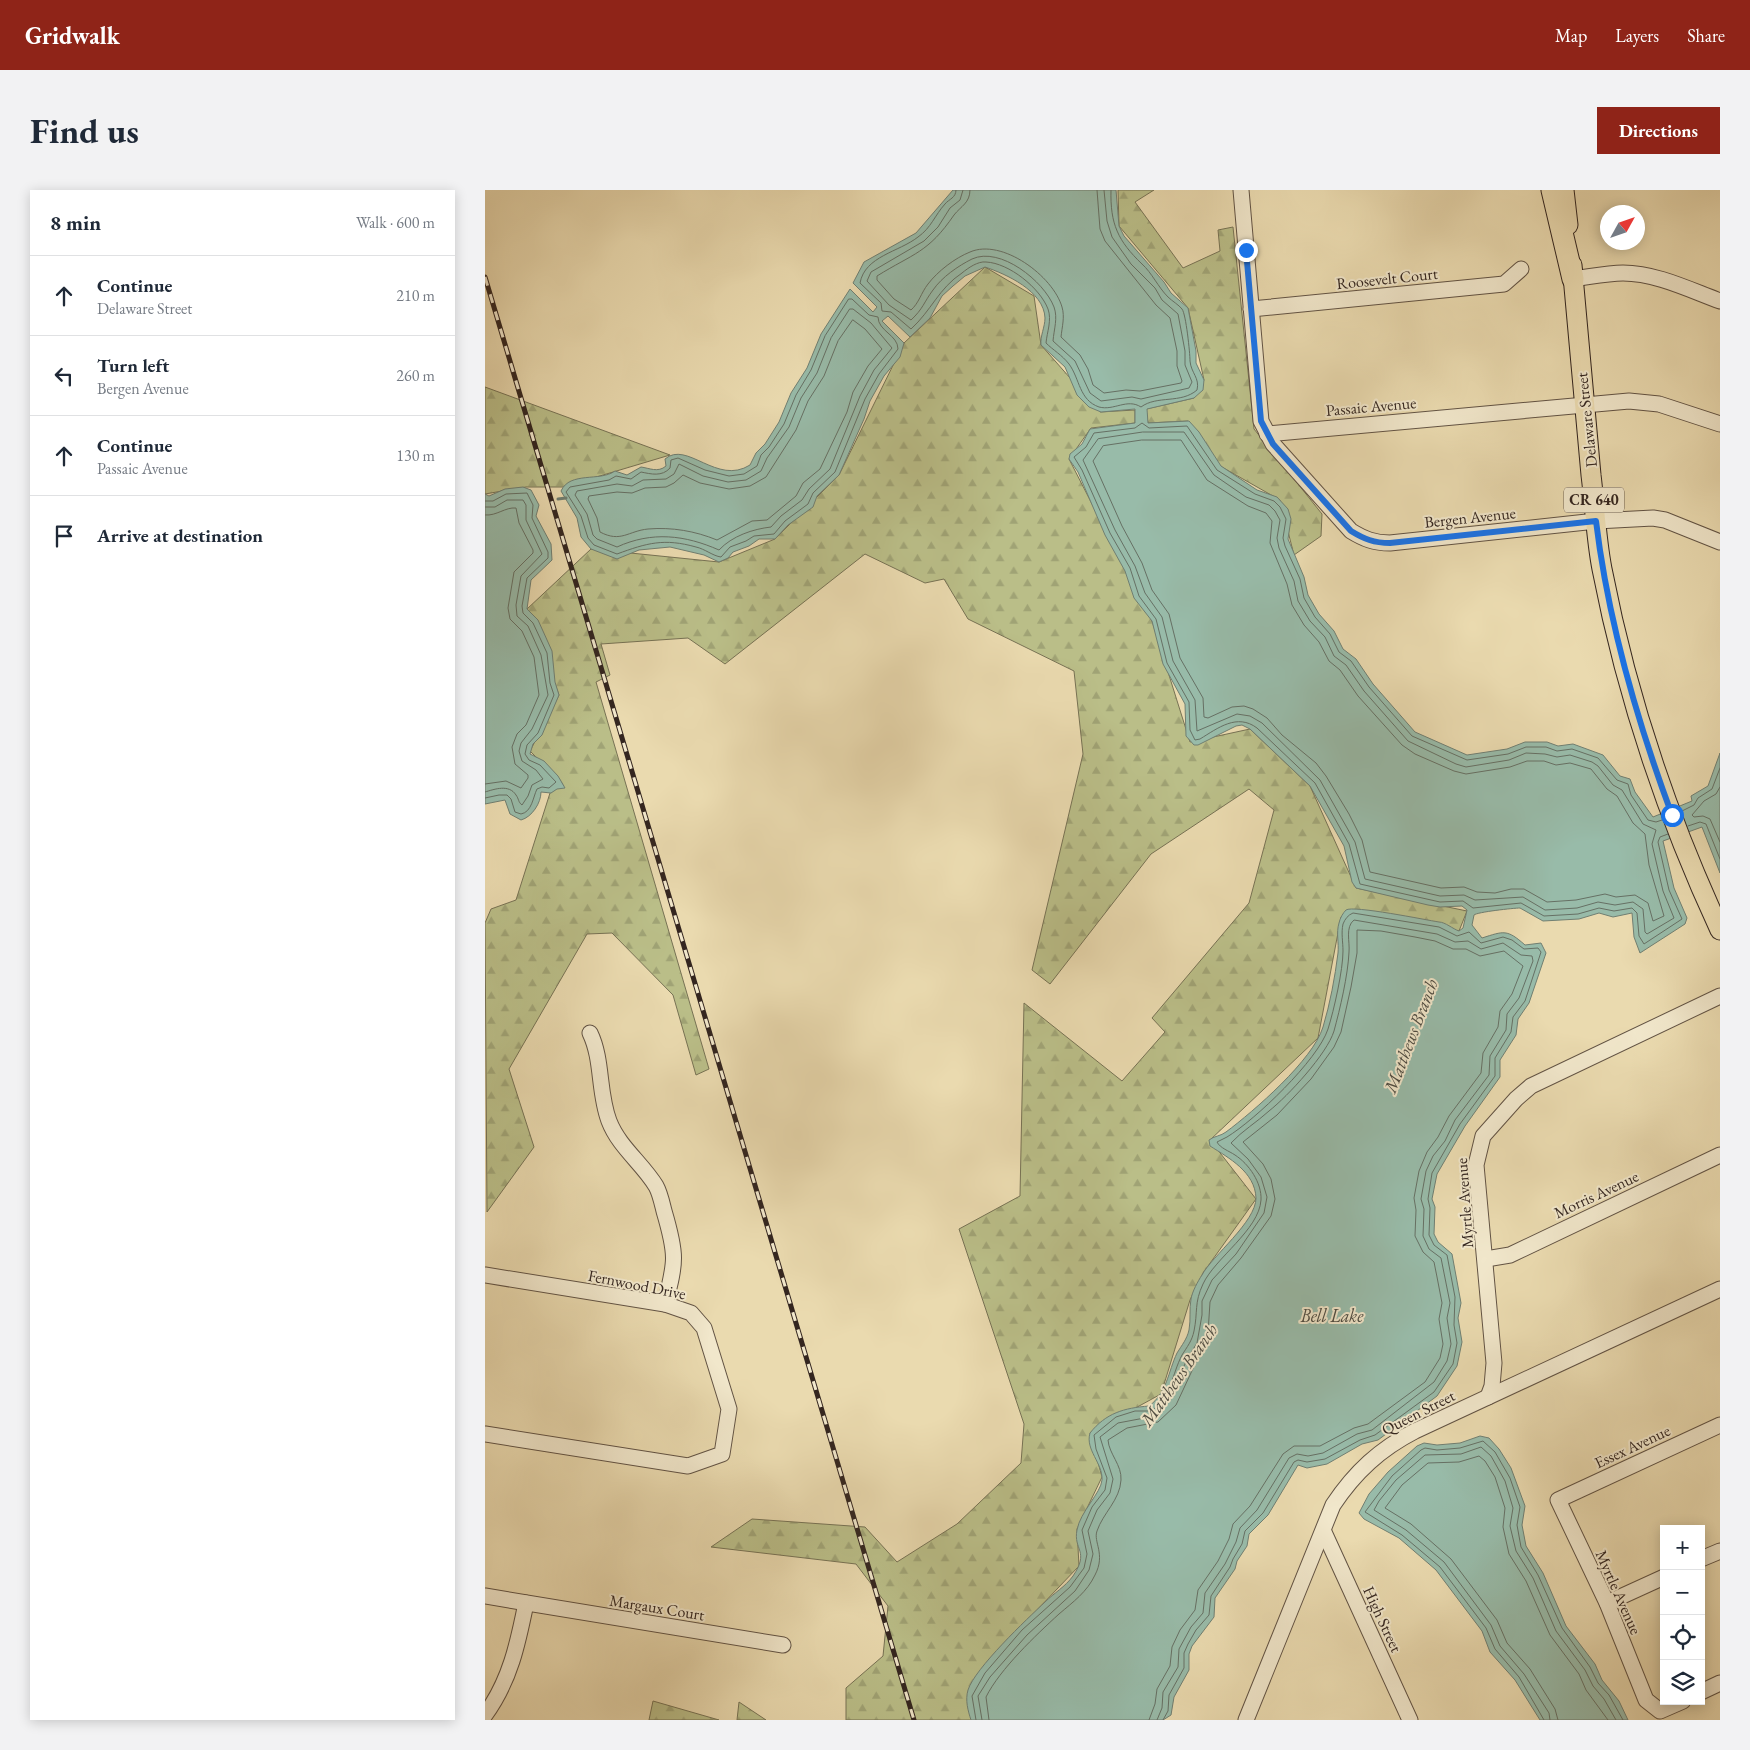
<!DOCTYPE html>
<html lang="en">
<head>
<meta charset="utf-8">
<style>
  :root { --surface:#fff; --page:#f2f2f3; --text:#1f2937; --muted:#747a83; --line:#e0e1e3; --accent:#8f2418 }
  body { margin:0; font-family:"EB Garamond",serif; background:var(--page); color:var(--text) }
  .controls { position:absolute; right:15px; bottom:15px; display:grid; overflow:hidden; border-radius:0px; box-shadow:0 2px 12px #0003 }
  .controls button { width:45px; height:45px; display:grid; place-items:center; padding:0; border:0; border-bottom:1px solid var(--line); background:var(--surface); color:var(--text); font:25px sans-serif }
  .compass { position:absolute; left:1115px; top:15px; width:45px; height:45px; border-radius:50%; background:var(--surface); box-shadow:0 2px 12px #0003; rotate:50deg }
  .stop { position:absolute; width:15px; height:15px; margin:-11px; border:4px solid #1a73e8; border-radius:50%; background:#fff }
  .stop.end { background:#1a73e8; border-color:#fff; box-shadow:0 1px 5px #0008 }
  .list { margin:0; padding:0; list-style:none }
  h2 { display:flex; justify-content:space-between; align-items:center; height:65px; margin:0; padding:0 20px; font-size:21px }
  h2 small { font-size:16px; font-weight:400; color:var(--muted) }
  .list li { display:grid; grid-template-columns:32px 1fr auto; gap:15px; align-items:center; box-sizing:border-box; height:80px; padding:0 20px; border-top:1px solid var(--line) }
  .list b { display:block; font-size:19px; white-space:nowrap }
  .list p { margin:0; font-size:16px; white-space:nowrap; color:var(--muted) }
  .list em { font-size:16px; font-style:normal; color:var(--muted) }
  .icon { flex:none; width:28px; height:28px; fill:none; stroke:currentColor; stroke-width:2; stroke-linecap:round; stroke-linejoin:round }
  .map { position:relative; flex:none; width:1235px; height:1530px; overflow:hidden; border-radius:0px }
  header { display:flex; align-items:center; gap:30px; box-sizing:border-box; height:70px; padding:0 25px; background:var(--accent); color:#fff }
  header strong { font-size:24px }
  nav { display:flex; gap:28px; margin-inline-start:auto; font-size:18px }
  .intro { display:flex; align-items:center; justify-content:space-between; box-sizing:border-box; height:120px; padding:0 30px }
  h1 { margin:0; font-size:35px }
  .button { padding:12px 22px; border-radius:0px; background:var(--accent); color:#fff; font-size:18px; font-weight:700 }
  main { display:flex; gap:30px; padding:0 30px }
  aside { flex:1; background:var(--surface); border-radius:0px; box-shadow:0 2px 12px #0003 }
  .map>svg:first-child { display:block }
  .forest { fill:url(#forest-firs); stroke:#777254 }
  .water { fill:#98bba9; stroke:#707f72 }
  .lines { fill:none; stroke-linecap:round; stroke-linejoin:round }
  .shore { stroke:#667064; stroke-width:1 }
  .stream { stroke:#707f72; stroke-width:3 }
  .minor-casing { stroke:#625344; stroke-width:17 }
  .major-casing { stroke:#342620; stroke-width:21 }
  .highway-casing { stroke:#342620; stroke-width:23 }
  .minor { stroke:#f1e7cb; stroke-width:15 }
  .major { stroke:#eadaaf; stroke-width:19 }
  .highway { stroke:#eadaaf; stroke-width:21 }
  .rail-casing { stroke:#342620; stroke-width:5 }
  .rail { stroke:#f1e7cb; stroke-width:3; stroke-dasharray:9; stroke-linecap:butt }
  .route { stroke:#1a73e8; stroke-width:6 }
  .labels { text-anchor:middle; stroke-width:4; stroke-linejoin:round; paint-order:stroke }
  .shield { fill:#f1e7cb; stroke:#6d6053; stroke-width:1 }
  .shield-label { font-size:15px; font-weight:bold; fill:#342620 }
  .street-label { font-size:16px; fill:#342620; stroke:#f1e7cb }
  .water-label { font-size:18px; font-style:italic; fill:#4d4b42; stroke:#f1e7cb }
</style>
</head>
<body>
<header>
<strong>Gridwalk</strong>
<nav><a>Map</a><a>Layers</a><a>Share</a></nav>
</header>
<div class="intro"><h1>Find us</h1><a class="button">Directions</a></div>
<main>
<aside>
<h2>8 min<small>Walk · 600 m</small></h2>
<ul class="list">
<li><svg class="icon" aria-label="ahead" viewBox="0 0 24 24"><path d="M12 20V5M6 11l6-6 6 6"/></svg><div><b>Continue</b><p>Delaware Street</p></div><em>210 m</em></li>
<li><svg class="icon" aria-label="left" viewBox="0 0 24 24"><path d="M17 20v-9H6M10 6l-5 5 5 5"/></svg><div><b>Turn left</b><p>Bergen Avenue</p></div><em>260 m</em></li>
<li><svg class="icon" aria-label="ahead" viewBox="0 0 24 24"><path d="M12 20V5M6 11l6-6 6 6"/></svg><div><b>Continue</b><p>Passaic Avenue</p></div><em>130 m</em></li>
<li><svg class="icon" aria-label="arrive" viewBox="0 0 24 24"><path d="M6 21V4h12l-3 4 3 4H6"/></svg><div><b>Arrive at destination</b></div></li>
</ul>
</aside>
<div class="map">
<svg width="1235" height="1530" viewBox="0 0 1235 1530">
  <defs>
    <pattern id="forest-firs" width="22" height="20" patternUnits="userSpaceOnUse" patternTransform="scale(1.25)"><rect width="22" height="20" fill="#babe88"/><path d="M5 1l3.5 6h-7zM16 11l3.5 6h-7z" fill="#a0a375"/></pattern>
  </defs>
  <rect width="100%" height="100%" fill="#eadaaf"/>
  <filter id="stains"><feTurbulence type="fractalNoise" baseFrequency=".004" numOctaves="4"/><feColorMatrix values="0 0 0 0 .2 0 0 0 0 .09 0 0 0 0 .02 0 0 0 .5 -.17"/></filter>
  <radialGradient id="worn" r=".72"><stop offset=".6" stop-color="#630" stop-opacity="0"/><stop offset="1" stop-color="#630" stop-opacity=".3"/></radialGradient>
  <g class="forest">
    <polygon points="633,0 669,0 650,12 698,78 735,61 733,40 748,37 769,239 837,324 836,346 809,365 795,310 735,276 703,231 663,233 661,219 709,208 719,190 703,118 634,36"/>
    <polygon points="500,77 549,106 556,155 615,222 650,220 650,233 606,238 584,269 667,431 705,552 765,539 825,596 871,698 982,721 974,741 856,727 833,848 725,950 771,1009 718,1083 705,1110 676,1204 605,1243 617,1287 592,1339 594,1376 509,1465 487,1530 361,1530 361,1498 398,1466 403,1416 371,1374 226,1357 267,1329 380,1337 412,1372 472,1334 536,1273 539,1234 474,1039 535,1006 539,813 637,891 680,842 667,828 764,713 789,620 764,599 666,664 565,794 547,780 598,564 589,481 483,429 459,389 440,393 380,364 240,474 203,448 116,454 125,485 111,492 224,879 211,885 188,805 127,743 102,744 24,879 49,957 2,1022 0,733 6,719 31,710 65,603 78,594 45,561 74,505 42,419 106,359 234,372 290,349 354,285 419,153"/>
    <polygon points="0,197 185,265 78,297 41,297 0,304"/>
    <polygon points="168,1511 234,1530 164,1530"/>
    <polygon points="254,1512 281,1530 252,1530"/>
  </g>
  <g class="water">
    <path d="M 468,0 L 631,0 L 634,36 L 639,46 L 679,92 L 686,103 L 703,118 L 711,161 L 711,173 L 719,190 L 718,200 L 709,208 L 662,219 L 663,233 L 704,231 L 714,242 L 736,276 L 772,300 L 792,307 L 803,319 L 806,329 L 803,349 L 819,387 L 823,405 L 834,424 L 849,441 L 858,459 L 871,469 L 888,494 L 930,542 L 982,565 L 1022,559 L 1040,552 L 1062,552 L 1073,556 L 1088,554 L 1118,565 L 1135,586 L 1145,589 L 1150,602 L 1168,627 L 1207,611 L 1206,606 L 1223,596 L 1235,563 L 1235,683 L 1217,637 L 1178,651 L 1189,698 L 1202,728 L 1200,734 L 1155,763 L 1149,747 L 1147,723 L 1128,727 L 1114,723 L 1094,729 L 1058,731 L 1035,718 C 1029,718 992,722 989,725 L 987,735 L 997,748 C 1019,741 1022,739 1040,755 L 1056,753 L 1061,763 L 1044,813 L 1033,829 L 1031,845 L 1015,870 L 1015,887 L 980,936 L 952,984 L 947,1009 L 950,1017 L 949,1044 L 953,1052 L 967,1064 L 976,1113 L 973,1128 L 977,1152 L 972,1176 L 952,1206 L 893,1250 L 877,1254 L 842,1274 L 822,1278 L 813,1275 L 783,1325 L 764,1344 L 762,1356 L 752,1371 L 750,1379 L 730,1408 L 729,1427 L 707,1456 L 704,1464 L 704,1480 L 689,1507 L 686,1525 L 678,1530 L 486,1530 C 483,1521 480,1510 483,1500 C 490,1478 542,1429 560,1412 C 569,1403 580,1397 588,1386 C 605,1361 588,1360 592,1340 C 595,1322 616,1303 617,1290 C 618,1273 600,1260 605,1243 C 621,1223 639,1218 664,1216 C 682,1203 683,1182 692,1163 C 697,1155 702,1149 704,1140 C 706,1129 704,1119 706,1109 C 707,1102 713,1091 717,1085 C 727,1066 771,1032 771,1008 C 770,982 744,968 725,956 L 724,950 C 729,946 736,946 741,942 C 769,921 828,870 838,837 C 845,814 850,787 853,763 C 854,753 851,743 854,733 C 855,728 858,723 861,720 C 868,715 941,730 954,732 C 960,732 968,739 974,741 L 978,738 L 982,720 L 977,716 L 955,717 L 943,715 L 871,698 L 867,692 L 859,656 L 825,596 L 765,539 L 757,535 L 751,536 L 713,555 L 709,555 L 701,546 L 700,514 L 678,474 L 667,431 L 649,408 L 640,381 L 620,345 L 593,282 L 584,269 L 585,264 L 597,254 L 605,239 L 650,233 L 650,219 L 616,222 L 604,217 L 592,205 L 580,177 L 556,155 C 555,146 560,137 560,128 C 559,101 521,84 500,77 L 480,86 L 468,96 L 457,106 L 445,128 L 425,147 L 403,126 L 397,131 L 419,153 L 415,167 L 399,186 L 385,211 L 379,229 L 354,285 L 332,306 L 328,317 L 303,335 L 290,349 L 274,349 L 264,356 L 248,362 L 243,368 L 234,372 L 219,365 L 185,357 L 154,360 L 132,369 L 106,359 L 96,347 L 92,328 L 76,301 C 85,281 115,292 130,281 L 142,285 L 156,277 C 164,278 173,283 181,276 L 180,269 C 202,250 232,296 265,275 L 271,263 L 280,254 L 294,232 L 306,203 L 322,178 L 336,144 L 365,99 L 388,122 L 392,117 L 368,93 L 379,72 L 431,43 Z"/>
    <path d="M 38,297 L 46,300 L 54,315 L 51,326 L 66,354 L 67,370 L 46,390 L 42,419 L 53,430 L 67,461 L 70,492 L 74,505 L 57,545 L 48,554 L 45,564 L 59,571 L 73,586 L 80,598 L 72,599 L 66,603 L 56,602 C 56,613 47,627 36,630 L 25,624 L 20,610 L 0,614 L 0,304 L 4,306 L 20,299 Z"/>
    <polygon points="995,1246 1004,1248 1014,1259 1026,1278 1040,1316 1037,1335 1041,1356 1058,1383 1081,1436 1110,1474 1117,1490 1134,1511 1143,1530 1055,1530 1030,1490 1005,1462 997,1441 951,1380 914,1348 879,1329 874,1323 884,1304 903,1282 932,1256 939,1253 952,1255 975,1253"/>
  </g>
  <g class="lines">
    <g class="shore">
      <path d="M 471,0 C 471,8 464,9 460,14 C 450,25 446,38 433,47 C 414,62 380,66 375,93 L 396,113 L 397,121 L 406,122 L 426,139 C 446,121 454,98 477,83 C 483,78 493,71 501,72 C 524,73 555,98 563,119 C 567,130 562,142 561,153 C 568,160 577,165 584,174 C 595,189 594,210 614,217 C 629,221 642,208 656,217 C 672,205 696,214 712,200 C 715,188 706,183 705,171 C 705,163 701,124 697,119 C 694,115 687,111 683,107 C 673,97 667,83 657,74 C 633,51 625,34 626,0"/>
      <path d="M 478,0 L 475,10 L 465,18 L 453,37 L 439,51 L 386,82 L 382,91 L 404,115 L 426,130 C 438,119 439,112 448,100 C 457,87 473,76 487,69 C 515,56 559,91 569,117 C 573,128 569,139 568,151 L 590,171 L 605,203 L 616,211 L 647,207 L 656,209 L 704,198 L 707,192 L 700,175 L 700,161 L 693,124 L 677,110 L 670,98 L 646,74 L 627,47 L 622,31 L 619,0"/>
      <path d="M 485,0 C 485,13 476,16 469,25 C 443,63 429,63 392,86 L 392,90 L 409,109 L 426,120 C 434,113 436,103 443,94 C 453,81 470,68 485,62 C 517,48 568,86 577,117 C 580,127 577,137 576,147 L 595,165 L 603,179 L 608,195 L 619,203 L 641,200 L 655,201 L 696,193 L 697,191 L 692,176 L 692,161 L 685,128 L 671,115 L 620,51 L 615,39 L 612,0"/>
      <path d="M 364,109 L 367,109 L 384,125 L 393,127 C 393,141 413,145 413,159 L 394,184 L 380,209 L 350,282 L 328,303 L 323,314 L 300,331 L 289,344 L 269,346 L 261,351 L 245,357 L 236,367 C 228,366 220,359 211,357 C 179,348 162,353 132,364 L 109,355 L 103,348 L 96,326 L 81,302 L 85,297 L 124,290 L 131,286 L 146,289 L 156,282 C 166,284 177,287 185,278 L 186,270 L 193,268 L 220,280 L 244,286 L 259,284 L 272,276 L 276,265 L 284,257 L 299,234 L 311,205 L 326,180 L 340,146 Z"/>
      <path d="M 365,119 L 368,119 L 386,133 L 407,158 L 389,180 L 375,206 L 345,279 L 324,299 L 317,310 L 296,326 L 286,337 C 268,339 247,346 234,360 C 200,345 167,341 132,357 L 112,349 L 108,345 L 102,324 L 90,305 L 92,301 L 132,294 L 147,296 L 158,290 L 181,289 L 189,284 L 194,274 L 218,286 L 243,292 L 261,290 L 276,281 L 282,268 L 304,237 L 316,208 L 332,183 L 346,148 Z"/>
      <path d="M 368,130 L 380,139 L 397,159 L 383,176 L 368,202 L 362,222 L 335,279 L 318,293 L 311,306 L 282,330 L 267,331 L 232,350 C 210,341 187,337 163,339 C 143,341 136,353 115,342 L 112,328 L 103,309 L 104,306 L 132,302 L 147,303 L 160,298 L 181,297 L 189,293 L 198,285 L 215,293 L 244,299 L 265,296 L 281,287 L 311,240 L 323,211 L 339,186 L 353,151 Z"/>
      <polygon points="658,242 699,242 729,285 761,307 784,315 790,321 795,330 792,348 794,358 809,391 813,411 825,431 840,447 849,466 861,475 879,501 923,551 971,574 981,577 1024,570 1041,563 1060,564 1072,567 1085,565 1107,572 1113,576 1128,595 1137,600 1158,634 1171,640 1167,654 1178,701 1189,728 1162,744 1160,742 1158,719 1148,712 1130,715 1113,712 1092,718 1060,720 1038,707 990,710 979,705 955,706 880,689 870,652 835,590 777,533 765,526 752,524 712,541 710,510 688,471 677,427 660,403 650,376 630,340 598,270 613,249"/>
      <polygon points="657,250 696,250 722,290 763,316 781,323 787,331 785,353 802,394 807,415 819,435 834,452 844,471 855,480 873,506 917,555 930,564 969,581 981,584 1025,577 1042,571 1059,571 1071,575 1085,573 1106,579 1122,599 1132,606 1148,633 1160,644 1164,675 1179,726 1168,731 1163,713 1150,705 1131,707 1120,704 1091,710 1062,712 1039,699 1026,699 1010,703 992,702 979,697 956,698 885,682 877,650 864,624 841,586 831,573 797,545 782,528 768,519 759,516 747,517 723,528 719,527 718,508 695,468 684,424 667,400 657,373 637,336 608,271 618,256"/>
      <path d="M 0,311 L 8,311 L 21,304 L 42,303 L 48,315 L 47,328 L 63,362 L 63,368 L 42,388 L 37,416 L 38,423 L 48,433 L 62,463 L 65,493 L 69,505 L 53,543 L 42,555 L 40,564 L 44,570 L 55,575 L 71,592 L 64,598 L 57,597 L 52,599 C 48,607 47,622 36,624 L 30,622 L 26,609 L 22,605 L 14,605 L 0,608"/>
      <path d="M 0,317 L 10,317 L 22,310 L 38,310 L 41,315 L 41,330 L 57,364 L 36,386 L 31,415 L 32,426 L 43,436 L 56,465 L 63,505 L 47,539 L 36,553 L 34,561 L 37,571 L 51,580 L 58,589 L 47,595 L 43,606 L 37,615 C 33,612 34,609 31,605 C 24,594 10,599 0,602"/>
      <path d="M 0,325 C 12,326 20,317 31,318 L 34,333 L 48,360 L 48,363 L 29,382 L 23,418 L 25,429 L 37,441 L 49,467 L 54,505 L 41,535 L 32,544 L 27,557 L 30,574 L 43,585 L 43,588 L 36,598 L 21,591 L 0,594"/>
      <polyline points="1235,597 1231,604 1219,611 1207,625 1209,627 1218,626 1225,629 1235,652"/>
      <polyline points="1197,621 1209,615 1213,608 1227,599 1235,578"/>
      <path d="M 1177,630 L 1171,632 L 1163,630 L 1146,605 L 1143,594 L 1132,590 L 1113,568 L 1087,559 L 1072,561 L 1061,557 L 1041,557 L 1023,564 L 982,570 L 927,546 L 884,497 L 866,471 L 854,462 L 845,444 L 830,427 L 819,408 L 815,389 L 800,356 L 798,348 L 801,329 L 795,317 L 789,311 L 770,304 L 732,280 L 702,236 L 664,238 L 657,233 L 650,238 L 609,243 L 601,257 L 589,267 L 597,280 L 625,343 L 645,378 L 654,406 L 671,429 L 682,473 L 704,512 L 705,540 L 710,550 L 715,549 C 733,538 752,523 772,538 L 830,593 L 864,654 L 875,694 L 955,712 L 978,711 L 988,718 L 1036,713 L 1059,726 L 1093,724 L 1114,718 L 1129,721 L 1147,718 L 1152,723 L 1154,746 L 1159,754 L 1197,729 L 1184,700 L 1173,652 L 1175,647 L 1183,644"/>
      <polyline points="1203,636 1215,632 1221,634 1235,669"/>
      <path d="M 491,1530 L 487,1506 L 500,1483 L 537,1440 L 585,1397 L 599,1378 L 602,1364 L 597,1340 L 607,1317 L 620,1300 L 622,1288 L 611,1259 L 609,1245 L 631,1227 L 650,1221 L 666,1221 C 686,1208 687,1184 697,1165 C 702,1157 707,1151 709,1141 C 713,1122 709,1113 718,1094 C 730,1068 774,1040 776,1010 C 777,993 764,974 750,965 C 744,961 735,958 732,952 C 735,950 739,949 742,947 C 770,930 833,870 843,839 C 849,820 858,780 858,761 C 858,752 856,743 858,734 C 860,729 863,725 868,723 L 954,737 L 972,746 L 984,742 L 996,753 L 1018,747 L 1027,750 L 1039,759 L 1053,758 L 1056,762 L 1040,811 L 1028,827 L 1026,842 L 1010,868 L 1010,886 L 975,934 L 947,983 L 943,1009 L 945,1018 L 944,1045 L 949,1055 L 962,1065 L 970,1107 L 969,1135 L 972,1153 L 968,1174 L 949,1202 L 890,1245 L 875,1250 L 840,1269 L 822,1272 L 813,1270 L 809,1272 L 778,1323 L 760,1341 L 757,1354 L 748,1369 L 745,1377 L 726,1406 L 724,1425 L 711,1440 L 703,1454 L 699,1463 L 699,1478 L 684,1505 L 683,1521 L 678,1530"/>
      <path d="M 497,1530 L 493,1506 L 505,1487 L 542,1445 L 590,1401 L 604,1380 L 608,1364 L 603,1341 L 612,1320 L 625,1303 L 628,1289 L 615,1247 L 633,1233 L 670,1226 L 685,1210 L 702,1169 L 712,1153 L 717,1125 L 717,1111 L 727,1090 L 751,1064 L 779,1023 L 782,1007 L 776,987 L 763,969 L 746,953 C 757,941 772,932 784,921 C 803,906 842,864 849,841 C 855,819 863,785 864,762 C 865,752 860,737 869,730 L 952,744 L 970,752 L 983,751 L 996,759 L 1018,753 L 1036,765 L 1047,766 L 1048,771 L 1034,808 L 1022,824 L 1021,840 L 1005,866 L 1004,885 L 970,930 L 960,951 L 948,966 L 941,981 L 936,1009 L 939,1019 L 938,1046 L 944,1059 L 956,1068 L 965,1113 L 962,1128 L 966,1154 L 962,1171 L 949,1192 L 887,1240 L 872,1244 L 838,1263 L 823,1266 L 812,1264 L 804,1268 L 772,1320 L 755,1338 L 751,1352 L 740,1374 L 720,1403 L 718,1423 L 706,1437 L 694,1459 L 693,1477 L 678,1502 L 677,1518 L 672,1530"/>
      <path d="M 504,1530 L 501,1507 C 515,1479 551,1445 574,1424 C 588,1412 602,1402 610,1385 C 621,1364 608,1352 612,1341 C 618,1323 635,1310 636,1290 C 637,1275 624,1264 623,1250 L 642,1238 L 673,1232 L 691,1215 L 719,1155 L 723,1143 L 725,1112 L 733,1095 L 756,1068 L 786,1026 L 790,1009 L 786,989 L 778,974 L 758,952 L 792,925 L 826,889 L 849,857 L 856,842 L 866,797 L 872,763 L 872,740 L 896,741 L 930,747 L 950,751 L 968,759 L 981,759 L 995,766 L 1019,761 L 1038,776 L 1027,804 L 1015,821 L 1013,837 L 998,863 L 996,883 L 964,926 L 953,947 L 942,962 L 934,981 L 929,1008 L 931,1020 L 930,1046 L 938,1062 L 949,1072 L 952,1087 L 957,1113 L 954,1129 L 958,1154 L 955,1168 L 940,1192 L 883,1234 L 869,1238 L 835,1256 L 809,1256 L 798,1264 L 765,1316 L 748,1334 L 744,1349 L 733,1371 L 713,1400 L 710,1420 L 695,1440 L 687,1457 L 685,1476 L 672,1499 L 670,1514 L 664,1530"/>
      <polyline points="1059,1530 1034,1487 1010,1459 1001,1438 955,1377 917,1345 880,1322 907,1286 936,1260 940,1258 952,1260 975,1258 998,1251 1010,1262 1025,1288 1035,1317 1032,1335 1036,1357 1053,1385 1077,1438 1105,1477 1113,1493 1124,1505 1138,1530"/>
      <polyline points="1065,1530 1064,1523 1039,1484 1015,1456 1006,1435 959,1372 921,1340 889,1320 894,1311 911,1290 940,1265 976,1264 996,1257 1006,1266 1020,1291 1028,1318 1025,1336 1031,1361 1048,1388 1071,1441 1100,1480 1108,1496 1119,1509 1131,1530"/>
      <polyline points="1073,1530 1070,1519 1045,1479 1022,1453 1012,1430 966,1369 926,1334 900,1318 917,1295 943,1273 974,1272 994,1266 1000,1271 1010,1287 1020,1318 1018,1337 1024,1364 1041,1391 1065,1445 1094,1484 1101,1500 1123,1530"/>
    </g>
    <polyline class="stream" points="73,309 81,308"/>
    <g class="minor-casing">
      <g id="minor">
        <path d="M 756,0 L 776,231 L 788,254 L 866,341 C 879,349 889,353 905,353 L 1111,331 L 1168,328 L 1180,330 L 1235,352"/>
        <path d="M 1088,89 C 1104,87 1122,83 1138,83 C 1171,83 1205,100 1235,111"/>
        <polyline points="766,119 1019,94 1036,79"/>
        <polyline points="782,244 1144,211 1174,214 1235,234"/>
        <path d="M 105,843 C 118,870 113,902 124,931 C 134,957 157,973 171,996 C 175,1003 177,1013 179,1021 C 192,1065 191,1071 180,1114"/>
        <polyline points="1001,1069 1025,1065 1235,965"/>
        <polyline points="0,1085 180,1114 206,1123 219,1138 244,1219 237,1264 203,1276 0,1244"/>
        <polyline points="1003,1207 1007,1196 1009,1173 991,975 998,946 1031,909 1046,896 1235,806"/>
        <polyline points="839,1342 925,1530"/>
        <polyline points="1216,1369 1235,1361"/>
        <polyline points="0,1406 298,1455"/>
        <polyline points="1122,1413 1179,1387"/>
        <polyline points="1216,1502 1235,1493"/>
        <polyline points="1198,1511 1175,1521 1161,1510 1122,1413 1073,1310 1235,1235"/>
        <path d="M 0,1525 C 25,1491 33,1453 41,1413"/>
        <path d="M 761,1530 L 848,1315 C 870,1282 895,1259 930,1241 L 1235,1099"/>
      </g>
    </g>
    <g class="major-casing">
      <g id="major">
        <polyline points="1079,0 1083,35"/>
        <path d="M 1087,75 C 1094,145 1099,215 1106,285 C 1110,317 1111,348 1117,379 C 1141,503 1182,626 1235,740"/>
      </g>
    </g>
    <g class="highway-casing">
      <polyline id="highway" points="1067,0 1088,89"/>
    </g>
    <use href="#minor" class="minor"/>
    <use href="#major" class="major"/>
    <use href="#highway" class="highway"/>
    <g class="rail-casing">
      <polyline id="rail" points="0,87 429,1530"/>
    </g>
    <use href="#rail" class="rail"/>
  </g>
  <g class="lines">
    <path class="route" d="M 761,60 L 776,231 L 788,254 L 866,341 C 879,349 889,353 905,353 L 1111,331 C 1123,431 1152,531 1187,625"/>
  </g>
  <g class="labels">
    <rect class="shield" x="1079" y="297.5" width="60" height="25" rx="4"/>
    <g class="shield-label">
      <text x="1109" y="315">CR 640</text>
    </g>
    <g class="street-label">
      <text transform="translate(902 88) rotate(-6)" y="6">Roosevelt Court</text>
      <text transform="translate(886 216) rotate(-5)" y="6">Passaic Avenue</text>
      <text transform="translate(1101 230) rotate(-96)" y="6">Delaware Street</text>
      <text transform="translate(985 327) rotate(-6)" y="6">Bergen Avenue</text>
      <text transform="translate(1111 1004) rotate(-25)" y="6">Morris Avenue</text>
      <text transform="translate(979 1013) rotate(-94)" y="6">Myrtle Avenue</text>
      <text transform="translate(152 1094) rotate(11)" y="6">Fernwood Drive</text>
      <text transform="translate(933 1222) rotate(-27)" y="6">Queen Street</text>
      <text transform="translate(1147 1256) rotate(-25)" y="6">Essex Avenue</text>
      <text transform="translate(1134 1402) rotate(66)" y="6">Myrtle Avenue</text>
      <text transform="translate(172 1417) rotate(9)" y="6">Margaux Court</text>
      <text transform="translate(898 1429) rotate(65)" y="6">High Street</text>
    </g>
    <g class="water-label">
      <text transform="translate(926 846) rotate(-69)" y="6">Matthews Branch</text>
      <text x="847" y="1132">Bell Lake</text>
      <text transform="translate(694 1185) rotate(-55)" y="6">Matthews Branch</text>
    </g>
  </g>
  <rect width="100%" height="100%" filter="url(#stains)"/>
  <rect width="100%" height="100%" fill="url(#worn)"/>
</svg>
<div class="controls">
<button>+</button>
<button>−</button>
<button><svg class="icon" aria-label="locate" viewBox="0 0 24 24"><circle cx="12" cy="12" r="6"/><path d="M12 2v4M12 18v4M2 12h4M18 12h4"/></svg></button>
<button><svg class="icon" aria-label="layers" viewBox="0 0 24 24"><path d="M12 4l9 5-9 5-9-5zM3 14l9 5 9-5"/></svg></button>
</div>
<svg class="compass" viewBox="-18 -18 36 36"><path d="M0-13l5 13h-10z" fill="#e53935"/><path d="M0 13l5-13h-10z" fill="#747a83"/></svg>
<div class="stop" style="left:1187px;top:625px"></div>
<div class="stop end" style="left:761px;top:60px"></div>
</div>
</main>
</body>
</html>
